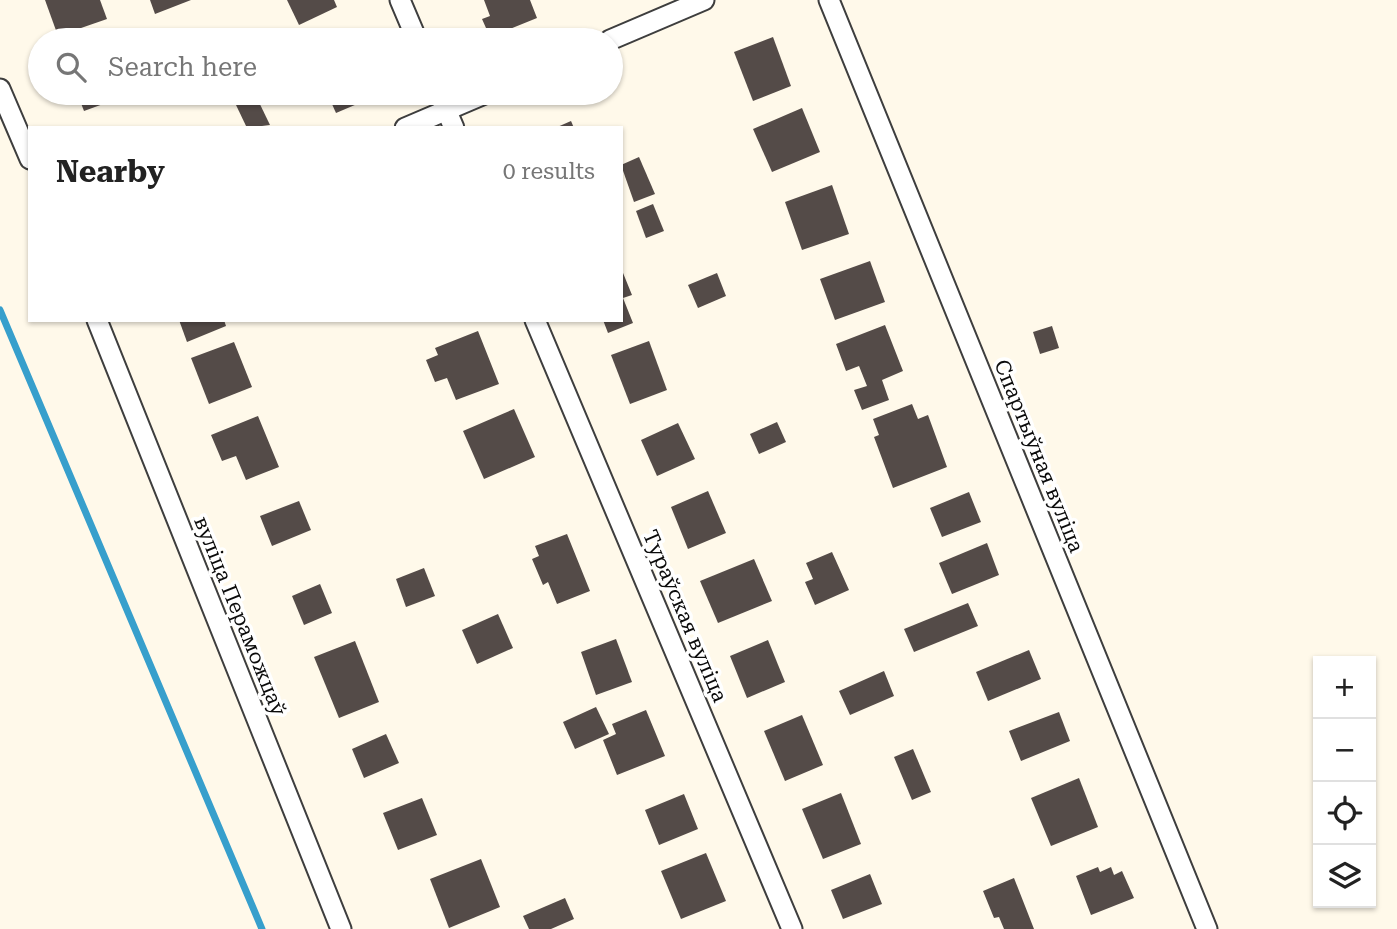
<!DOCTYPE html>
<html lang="en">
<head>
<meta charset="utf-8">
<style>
  :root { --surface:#fff; --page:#f6f6f6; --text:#222; --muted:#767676; --line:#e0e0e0 }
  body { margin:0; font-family:"Roboto Serif",serif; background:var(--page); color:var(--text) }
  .controls { position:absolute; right:21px; bottom:21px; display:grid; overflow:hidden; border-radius:0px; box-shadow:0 2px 5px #0004 }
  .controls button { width:63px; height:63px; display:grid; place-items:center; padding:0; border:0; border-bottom:2px solid var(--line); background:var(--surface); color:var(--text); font:35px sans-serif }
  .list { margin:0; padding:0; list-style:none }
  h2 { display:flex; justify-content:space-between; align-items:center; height:91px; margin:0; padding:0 28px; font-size:30px }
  h2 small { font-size:23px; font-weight:400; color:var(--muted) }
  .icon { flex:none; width:38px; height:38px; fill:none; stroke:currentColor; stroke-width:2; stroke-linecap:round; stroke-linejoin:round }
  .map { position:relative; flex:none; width:1397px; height:929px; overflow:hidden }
  .search { position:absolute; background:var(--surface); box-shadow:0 2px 5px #0004; left:28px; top:28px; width:595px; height:77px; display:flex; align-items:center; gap:18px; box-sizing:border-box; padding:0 24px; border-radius:38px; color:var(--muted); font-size:26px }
  .panel { position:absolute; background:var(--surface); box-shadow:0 2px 5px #0004; left:28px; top:126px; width:595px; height:196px; border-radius:0px }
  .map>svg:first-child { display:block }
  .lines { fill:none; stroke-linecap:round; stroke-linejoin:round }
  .stream { stroke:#379fcc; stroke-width:7 }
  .building { fill:#544b48 }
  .street-casing { stroke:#3e3e3e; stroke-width:23 }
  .street { stroke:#fff; stroke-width:19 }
  .labels { text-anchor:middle; stroke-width:7; stroke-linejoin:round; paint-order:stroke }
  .street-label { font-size:21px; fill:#0b0b0b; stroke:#fff }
</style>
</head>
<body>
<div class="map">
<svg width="1397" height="929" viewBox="0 0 1397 929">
  <rect width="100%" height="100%" fill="#fff9ea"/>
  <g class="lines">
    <polyline class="stream" points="0,310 262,929"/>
  </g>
  <g class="building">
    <polygon points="45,0 100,0 107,19 58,36"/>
    <polygon points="150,0 191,0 155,14"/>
    <polygon points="287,0 334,0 337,7 299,25"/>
    <polygon points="484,0 530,0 537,18 490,37 482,19 490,16"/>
    <polygon points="773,37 791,86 753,101 734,52"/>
    <polygon points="77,93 124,93 125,96 84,111"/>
    <polygon points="327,93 383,93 336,113"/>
    <polygon points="256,96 270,125 247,128 236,105"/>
    <polygon points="802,108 820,152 772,172 753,129"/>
    <polygon points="571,121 574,128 555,128"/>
    <polygon points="639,157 655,194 634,202 621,165"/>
    <polygon points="832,185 849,234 802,250 785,202"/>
    <polygon points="653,204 664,231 646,238 636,211"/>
    <polygon points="870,261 885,302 835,320 820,279"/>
    <polygon points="621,268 632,295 623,298 633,323 608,333 603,320 621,320"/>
    <polygon points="717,273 726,296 698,308 688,285"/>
    <polygon points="179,320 224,320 226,326 187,342"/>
    <polygon points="885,325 903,371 882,380 889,400 862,410 854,390 867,386 859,366 846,371 836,344"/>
    <polygon points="1052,326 1059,348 1040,354 1033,332"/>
    <polygon points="478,331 499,384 456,400 447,378 435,382 426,360 438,355 435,348"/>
    <polygon points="649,341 667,390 630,404 611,355"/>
    <polygon points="234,342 252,387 209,404 191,358"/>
    <polygon points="912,404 918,419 928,415 947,467 893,488 874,437 879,435 873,419"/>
    <polygon points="514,409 535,457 484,479 463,431"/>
    <polygon points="258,416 279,467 246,480 236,456 222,461 211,435"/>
    <polygon points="777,422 786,442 759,454 750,434"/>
    <polygon points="678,423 695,459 657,476 641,440"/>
    <polygon points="708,491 726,533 688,549 671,507"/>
    <polygon points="969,492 981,522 942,537 930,508"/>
    <polygon points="299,501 311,530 272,546 260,516"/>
    <polygon points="567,534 590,591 557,604 548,582 543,585 532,559 539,556 535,546"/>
    <polygon points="987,543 999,575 952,594 939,563"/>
    <polygon points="832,552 849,590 815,605 805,582 813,579 806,563"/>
    <polygon points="754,559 772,601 718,623 700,581"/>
    <polygon points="424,568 435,596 406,607 396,579"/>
    <polygon points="320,584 332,613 304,625 292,596"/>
    <polygon points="968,603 978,626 914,652 904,629"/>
    <polygon points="498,614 513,648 477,664 462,630"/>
    <polygon points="616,639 632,682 596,695 581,652"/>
    <polygon points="768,640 785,682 747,698 730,656"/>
    <polygon points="355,641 379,702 339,718 314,657"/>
    <polygon points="1029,650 1041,679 988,701 976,672"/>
    <polygon points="884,671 894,696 850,715 839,691"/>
    <polygon points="596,707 609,734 575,749 563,722"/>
    <polygon points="646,710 665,756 617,775 603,740 616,734 612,724"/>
    <polygon points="1059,712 1070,741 1021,761 1009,731"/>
    <polygon points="802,715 823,765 785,781 764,731"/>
    <polygon points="386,734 399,763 364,778 352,749"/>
    <polygon points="913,749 931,792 912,800 894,757"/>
    <polygon points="1079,778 1098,827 1051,846 1031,798"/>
    <polygon points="841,793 861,844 823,859 802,809"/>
    <polygon points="684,794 698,829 659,845 645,810"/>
    <polygon points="422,798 437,835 398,850 383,813"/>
    <polygon points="706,853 726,901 681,919 661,871"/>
    <polygon points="481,859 500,907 449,928 430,879"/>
    <polygon points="1098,867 1100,872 1111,867 1114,875 1122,871 1134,898 1091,915 1076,876"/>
    <polygon points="870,874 882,904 843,919 831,890"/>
    <polygon points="1014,878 1025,906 1034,929 1004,929 999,917 994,918 983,891"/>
    <polygon points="565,898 574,919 551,929 529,929 523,916"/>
  </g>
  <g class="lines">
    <g class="street-casing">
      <g id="street">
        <polyline points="400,0 417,40"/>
        <polyline points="829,0 1207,929"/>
        <polyline points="610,40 704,0"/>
        <polyline points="0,89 30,159"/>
        <polyline points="439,93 454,128"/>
        <polyline points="405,128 487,93"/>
        <polyline points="97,320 341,929"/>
        <polyline points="535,320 792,929"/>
      </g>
    </g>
    <use href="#street" class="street"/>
  </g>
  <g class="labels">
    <g class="street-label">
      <text transform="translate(1039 456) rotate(68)" y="7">Спартыўная вуліца</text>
      <text transform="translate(240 616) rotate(68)" y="7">вуліца Пераможцаў</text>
      <text transform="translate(685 616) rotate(67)" y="7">Тураўская вуліца</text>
    </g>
  </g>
</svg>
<div class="controls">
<button>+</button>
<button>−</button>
<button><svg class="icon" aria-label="locate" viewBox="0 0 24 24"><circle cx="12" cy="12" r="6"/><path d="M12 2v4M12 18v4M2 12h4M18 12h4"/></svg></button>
<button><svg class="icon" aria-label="layers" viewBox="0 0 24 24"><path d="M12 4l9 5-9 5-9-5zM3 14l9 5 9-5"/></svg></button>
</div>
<div class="search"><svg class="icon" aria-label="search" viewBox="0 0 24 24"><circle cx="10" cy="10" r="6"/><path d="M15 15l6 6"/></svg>Search here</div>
<section class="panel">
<h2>Nearby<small>0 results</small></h2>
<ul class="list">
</ul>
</section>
</div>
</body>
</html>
